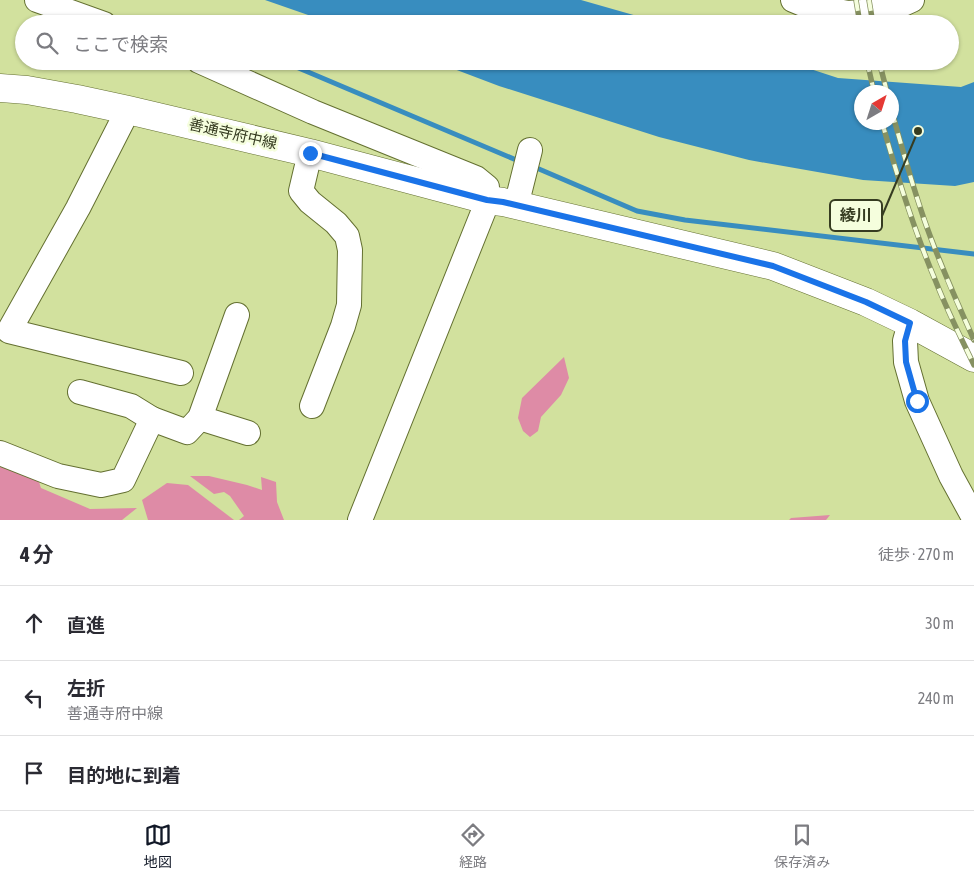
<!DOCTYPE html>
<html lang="ja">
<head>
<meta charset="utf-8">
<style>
  :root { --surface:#fff; --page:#f7f7f7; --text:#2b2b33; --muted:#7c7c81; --line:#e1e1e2; --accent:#111827 }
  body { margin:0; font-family:"Asap Condensed","Noto Sans JP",sans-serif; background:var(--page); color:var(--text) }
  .compass { position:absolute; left:854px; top:85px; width:45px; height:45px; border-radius:50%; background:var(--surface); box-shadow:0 1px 4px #0004; rotate:39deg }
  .stop { position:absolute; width:15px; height:15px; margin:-11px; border:4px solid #1a73e8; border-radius:50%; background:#fff }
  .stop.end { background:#1a73e8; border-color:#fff; box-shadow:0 1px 5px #0008 }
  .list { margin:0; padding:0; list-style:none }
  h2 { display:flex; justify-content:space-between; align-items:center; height:65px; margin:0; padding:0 20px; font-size:21px }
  h2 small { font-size:16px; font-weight:400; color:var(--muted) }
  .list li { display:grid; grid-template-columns:32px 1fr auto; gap:15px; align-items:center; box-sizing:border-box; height:75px; padding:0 20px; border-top:1px solid var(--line) }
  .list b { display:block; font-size:19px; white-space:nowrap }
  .list p { margin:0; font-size:16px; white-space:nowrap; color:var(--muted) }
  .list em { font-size:16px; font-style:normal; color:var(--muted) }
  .icon { flex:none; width:28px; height:28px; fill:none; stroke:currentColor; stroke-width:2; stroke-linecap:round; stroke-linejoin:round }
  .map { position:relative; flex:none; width:974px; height:520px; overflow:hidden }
  .search { position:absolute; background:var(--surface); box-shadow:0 1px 4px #0004; left:15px; right:15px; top:15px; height:55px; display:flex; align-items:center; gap:12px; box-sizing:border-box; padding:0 18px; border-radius:28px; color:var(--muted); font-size:19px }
  .sheet { height:290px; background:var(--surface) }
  nav { display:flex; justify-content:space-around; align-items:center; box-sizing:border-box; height:70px; border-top:1px solid var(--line); background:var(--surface); font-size:14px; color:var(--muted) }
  nav a { display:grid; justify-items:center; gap:2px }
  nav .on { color:var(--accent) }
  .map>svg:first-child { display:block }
  .green { fill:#de8ba6 }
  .water { fill:#388dbf; fill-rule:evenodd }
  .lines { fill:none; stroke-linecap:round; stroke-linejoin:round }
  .stream { stroke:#388dbf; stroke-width:5 }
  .minor-casing { stroke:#647031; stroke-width:26 }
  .major-casing { stroke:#647031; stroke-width:29 }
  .minor { stroke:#fff; stroke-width:24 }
  .major { stroke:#fff; stroke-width:28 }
  .rail-casing { stroke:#869161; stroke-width:5.5 }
  .rail { stroke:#f5fedd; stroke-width:4; stroke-dasharray:11; stroke-linecap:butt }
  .route { stroke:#1a73e8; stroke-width:6 }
  .labels { text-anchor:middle; stroke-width:5; stroke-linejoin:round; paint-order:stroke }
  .street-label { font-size:15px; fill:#363c21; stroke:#f5fedd }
  .leader { fill:none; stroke:#363c21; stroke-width:2 }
  .callout-dot { fill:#363c21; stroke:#f5fedd; stroke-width:2 }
  .callout { fill:#f5fedd; stroke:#363c21; stroke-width:2 }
  .callout-label { font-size:16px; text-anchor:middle; font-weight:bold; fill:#363c21 }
</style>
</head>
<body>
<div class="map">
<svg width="974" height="520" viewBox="0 0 974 520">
  <rect width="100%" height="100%" fill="#d2e19e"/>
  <g class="green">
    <polygon points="564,357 569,378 561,395 541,417 538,431 530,437 523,431 518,418 522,398"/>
    <polygon points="0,462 37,476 41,488 90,509 137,508 122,520 0,520"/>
    <polygon points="190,476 209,476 247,485 262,490 261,477 276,482 277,502 284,520 239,520 244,516 230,496 224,492 214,494"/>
    <polygon points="167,483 188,485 234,520 148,520 142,500"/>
    <polygon points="830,515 826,520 789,520 791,518"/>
  </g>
  <g class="water">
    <polygon points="265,0 581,0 665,24 334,24"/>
    <path d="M 433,61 L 786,61 L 838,78 L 961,87 L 974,82 L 974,182 L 955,186 L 863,180 L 749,160 L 659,137 L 499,86 ZM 892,92 L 892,122 L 862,122 L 862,92 Z"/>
  </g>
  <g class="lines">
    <g class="stream">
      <polyline points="282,61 521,162"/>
      <polyline points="532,166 637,211 685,220 974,254"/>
    </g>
    <g class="minor-casing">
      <g id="minor">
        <polyline points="37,0 104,24"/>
        <polyline points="793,0 805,5 848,13 890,10 912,0"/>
        <polyline points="199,61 313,112 476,178 487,187 487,200 484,210 360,520"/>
        <polyline points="128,110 78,208 9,331 181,373"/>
        <polyline points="310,153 301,191 310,202 336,223 347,236 350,250 349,305 343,326 312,406"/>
        <polyline points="516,206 530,150"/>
        <polyline points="910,323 905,341 906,362 917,401 951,476 974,518"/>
        <polyline points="80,392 131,406 152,419"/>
        <polyline points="200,418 248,433"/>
        <polyline points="0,453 58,476 101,485 123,480 152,419 187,432 200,418 237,315"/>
      </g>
    </g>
    <g class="major-casing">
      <polyline id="major" points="0,88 27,90 77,99 128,110 310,153 487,200 503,202 773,266 866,302 910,323 974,358"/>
    </g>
    <use href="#minor" class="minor"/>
    <use href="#major" class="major"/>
    <g class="rail-casing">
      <g id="rail">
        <polyline points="856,0 860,24"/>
        <polyline points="869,0 873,24"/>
        <polyline points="867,61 874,92"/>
        <polyline points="879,61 887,92"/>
        <path d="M 892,112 C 902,148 912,184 924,219 C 938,260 956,300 974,340"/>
        <path d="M 882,122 C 897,176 914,230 936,282 C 947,310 961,338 974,365"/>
      </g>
    </g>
    <use href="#rail" class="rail"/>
  </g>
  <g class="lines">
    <polyline class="route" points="310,153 487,200 503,202 773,266 866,302 910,323 905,341 906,362 917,401"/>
  </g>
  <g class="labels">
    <g class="street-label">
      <text transform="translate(233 134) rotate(13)" y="5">善通寺府中線</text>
    </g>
  </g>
  <path class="leader" d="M918 131L882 216"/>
  <circle class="callout-dot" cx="918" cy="131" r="5"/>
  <rect class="callout" x="830" y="200" width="52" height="31" rx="5"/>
  <g class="callout-label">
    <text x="856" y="221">綾川</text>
  </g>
</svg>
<svg class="compass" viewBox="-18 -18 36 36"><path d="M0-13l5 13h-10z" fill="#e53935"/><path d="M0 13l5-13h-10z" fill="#7c7c81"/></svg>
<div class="stop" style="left:917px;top:401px"></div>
<div class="stop end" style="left:310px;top:153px"></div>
<div class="search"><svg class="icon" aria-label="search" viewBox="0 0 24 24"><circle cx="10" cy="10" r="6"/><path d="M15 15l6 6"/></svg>ここで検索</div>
</div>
<section class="sheet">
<h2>4 分<small>徒歩 · 270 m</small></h2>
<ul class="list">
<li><svg class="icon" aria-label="ahead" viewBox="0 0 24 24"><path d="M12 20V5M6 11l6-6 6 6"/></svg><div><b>直進</b></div><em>30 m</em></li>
<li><svg class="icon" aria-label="left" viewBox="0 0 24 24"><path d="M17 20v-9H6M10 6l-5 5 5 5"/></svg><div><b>左折</b><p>善通寺府中線</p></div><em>240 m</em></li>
<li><svg class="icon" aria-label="arrive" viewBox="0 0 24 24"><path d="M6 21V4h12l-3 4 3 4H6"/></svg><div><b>目的地に到着</b></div></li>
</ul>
</section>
<nav>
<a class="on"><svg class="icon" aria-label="map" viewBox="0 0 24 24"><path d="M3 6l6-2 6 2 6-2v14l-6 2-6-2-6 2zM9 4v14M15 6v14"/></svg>地図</a>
<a><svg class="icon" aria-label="directions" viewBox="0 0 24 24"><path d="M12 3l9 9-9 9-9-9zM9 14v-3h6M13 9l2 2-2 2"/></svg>経路</a>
<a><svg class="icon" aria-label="saved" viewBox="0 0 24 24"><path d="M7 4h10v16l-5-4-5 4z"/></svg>保存済み</a>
</nav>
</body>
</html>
